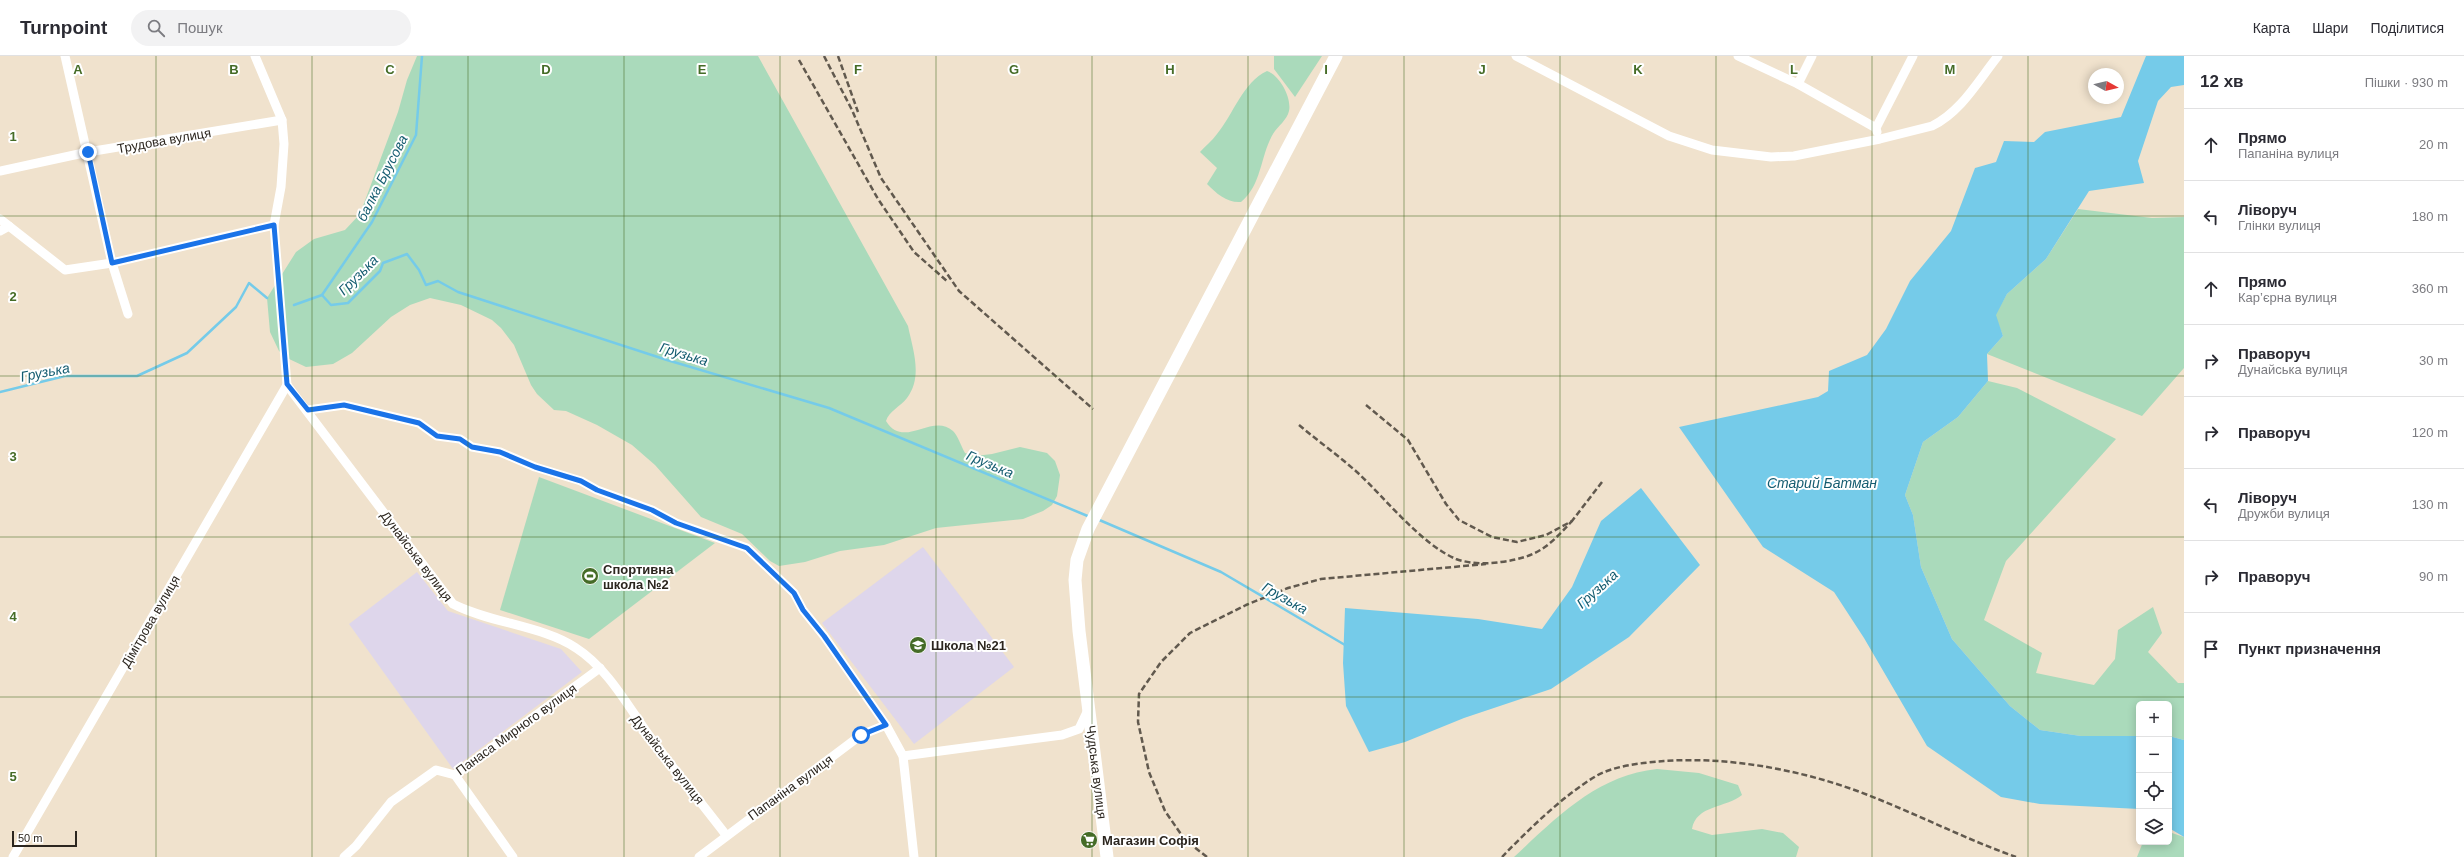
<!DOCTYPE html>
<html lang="uk">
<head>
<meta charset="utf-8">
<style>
  :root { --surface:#fff; --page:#f2f2f3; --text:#2b2b33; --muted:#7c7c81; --line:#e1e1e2 }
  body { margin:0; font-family:Arial,sans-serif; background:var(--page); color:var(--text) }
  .controls { position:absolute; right:12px; bottom:12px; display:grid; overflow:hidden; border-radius:6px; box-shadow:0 2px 10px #0003 }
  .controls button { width:36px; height:36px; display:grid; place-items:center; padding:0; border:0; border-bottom:1px solid var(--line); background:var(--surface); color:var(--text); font:20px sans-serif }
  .compass { position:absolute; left:2088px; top:12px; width:36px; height:36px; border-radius:50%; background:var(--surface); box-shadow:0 2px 10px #0003; rotate:98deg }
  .scale { position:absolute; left:12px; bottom:10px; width:65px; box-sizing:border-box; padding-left:4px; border:2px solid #2c261f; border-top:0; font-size:11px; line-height:14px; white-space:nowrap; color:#2c261f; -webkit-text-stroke:3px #fff; paint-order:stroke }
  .stop { position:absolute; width:12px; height:12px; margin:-9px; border:3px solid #1a73e8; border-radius:50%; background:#fff }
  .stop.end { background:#1a73e8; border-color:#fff; box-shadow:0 1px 4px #0008 }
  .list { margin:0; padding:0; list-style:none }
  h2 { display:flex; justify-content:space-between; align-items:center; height:52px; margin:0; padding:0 16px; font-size:17px }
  h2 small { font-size:13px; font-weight:400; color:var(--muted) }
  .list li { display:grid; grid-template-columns:26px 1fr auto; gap:12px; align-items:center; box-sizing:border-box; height:72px; padding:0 16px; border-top:1px solid var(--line) }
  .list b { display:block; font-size:15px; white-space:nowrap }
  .list p { margin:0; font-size:13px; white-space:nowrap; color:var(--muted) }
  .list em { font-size:13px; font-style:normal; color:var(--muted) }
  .icon { flex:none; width:22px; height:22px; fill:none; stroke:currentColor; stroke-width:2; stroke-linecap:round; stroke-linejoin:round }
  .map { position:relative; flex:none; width:2184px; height:801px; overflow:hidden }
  header { display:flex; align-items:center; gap:24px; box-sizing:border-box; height:56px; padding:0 20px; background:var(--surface); border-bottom:1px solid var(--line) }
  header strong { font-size:19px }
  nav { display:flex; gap:22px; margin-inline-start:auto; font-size:14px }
  .search { width:280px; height:36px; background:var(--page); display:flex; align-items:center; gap:10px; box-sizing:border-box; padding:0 14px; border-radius:22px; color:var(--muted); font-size:15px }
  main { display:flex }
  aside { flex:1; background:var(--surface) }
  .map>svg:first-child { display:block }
  .education { fill:#ded6eb }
  .green { fill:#aadabb }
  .water { fill:#75cbe9 }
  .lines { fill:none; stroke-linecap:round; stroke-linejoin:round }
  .stream { stroke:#75cbe9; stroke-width:2.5 }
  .street { stroke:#fff; stroke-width:9 }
  .secondary { stroke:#fff; stroke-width:13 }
  .rail { stroke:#61594e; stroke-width:2.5; stroke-dasharray:6 3; stroke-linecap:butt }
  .route { stroke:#1a73e8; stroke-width:5 }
  .grid { fill:none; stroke:#456c27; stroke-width:1; stroke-opacity:0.55 }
  .labels { text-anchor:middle; stroke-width:4; stroke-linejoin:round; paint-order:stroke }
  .street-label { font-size:13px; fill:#2c261f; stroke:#fff }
  .poi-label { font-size:13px; font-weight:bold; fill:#2c261f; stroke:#fff; text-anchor:start }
  .water-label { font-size:14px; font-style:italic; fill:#145c70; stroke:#fff }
  .grid-label { font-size:13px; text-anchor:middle; font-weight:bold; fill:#456c27; stroke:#fff; stroke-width:4; stroke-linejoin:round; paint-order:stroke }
</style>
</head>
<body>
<header>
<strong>Turnpoint</strong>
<div class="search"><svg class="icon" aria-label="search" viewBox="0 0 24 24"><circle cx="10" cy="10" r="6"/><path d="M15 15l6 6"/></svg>Пошук</div>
<nav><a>Карта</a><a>Шари</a><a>Поділитися</a></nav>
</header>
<main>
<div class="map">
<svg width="2184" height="801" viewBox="0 0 2184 801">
  <rect width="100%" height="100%" fill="#f0e2cd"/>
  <g class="education">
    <polygon points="923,491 1014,611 914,688 822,567"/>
    <polygon points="417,516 448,555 561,593 582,616 453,713 349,568"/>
  </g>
  <g class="green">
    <path d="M 417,0 L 758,0 L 908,270 C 913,294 923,321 907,342 C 900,351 889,355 886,365 C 904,394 932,356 953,375 C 958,380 961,390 965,397 L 975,400 L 992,398 L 1020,391 L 1047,397 L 1055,405 L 1060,419 L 1057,440 L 1052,449 L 1043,455 L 1023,463 L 936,472 L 884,489 L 840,495 L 805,506 L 779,510 L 770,505 L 742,478 L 701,461 L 655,409 L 632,389 L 597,369 L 566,355 L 554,354 L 537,338 L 531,329 L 514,289 L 501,272 L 492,264 L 461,249 L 430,242 L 410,249 L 391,261 L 352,297 L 333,308 L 306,311 L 287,302 L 279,295 L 270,276 L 267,242 L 296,196 L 314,183 L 345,174 L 360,158 L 398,56 L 407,24 Z"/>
    <polygon points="1274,0 1322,0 1295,41 1274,13"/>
    <path d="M 1267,15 C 1279,19 1292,41 1289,55 C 1287,64 1278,70 1273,78 C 1260,100 1262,129 1241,146 C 1227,147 1217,138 1207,128 L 1217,112 L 1200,96 C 1205,90 1212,85 1217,78 C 1233,59 1243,26 1267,15 Z"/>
    <polygon points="2078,153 2152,162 2184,161 2184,312 2142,360 1987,298 2003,280 1995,259 2007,238 2046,203"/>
    <polygon points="1988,325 2017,332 2116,383 2006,505 1984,564 2042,597 2036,617 2094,629 2115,603 2118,574 2153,551 2162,577 2148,596 2178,627 2184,627 2184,684 2169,680 2169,648 2139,648 2139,680 2081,680 2040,674 2010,650 1952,583 1921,511 1913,459 1905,439 1923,386 1958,361"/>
    <polygon points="539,421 715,487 589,583 500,554"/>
    <path d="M 1657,713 L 1699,717 L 1738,729 L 1742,739 C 1726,752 1696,749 1692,773 L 1712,779 L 1762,773 L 1783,777 L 1799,791 L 1796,801 L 1514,801 C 1556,762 1597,719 1657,713 Z"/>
    <polygon points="2169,776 2184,781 2184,801 2137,801 2143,786 2169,786"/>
  </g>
  <g class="water">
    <polygon points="2146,0 2184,0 2184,29 2171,31 2158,45 2138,105 2144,127 2089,135 2046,203 2007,238 1996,259 2003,280 1987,298 1988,325 1958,361 1923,386 1905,439 1913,459 1921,511 1952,583 2010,650 2040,674 2081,680 2139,680 2139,753 2040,748 2001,741 1927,690 1864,582 1834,536 1763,491 1679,371 1818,341 1828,335 1829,315 1867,299 1886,273 1910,225 1951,175 1975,112 1996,106 2004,85 2034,86 2045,76 2121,61"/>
    <polygon points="1641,432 1700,509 1629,581 1551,633 1464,662 1405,686 1369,696 1346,650 1343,607 1345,552 1478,563 1542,573 1572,531 1601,465"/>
    <polygon points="2169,680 2184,684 2184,781 2169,772"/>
  </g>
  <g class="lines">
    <g class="stream">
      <polyline points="322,239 372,166 416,79 422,0"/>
      <polyline points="294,249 322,239 331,249 348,247 380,215 383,207 407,198 419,214 426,229 438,225 458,236 667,304 829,352 1090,461"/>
      <polyline points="0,336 65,320 137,320 187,297 236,251 249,227 267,242"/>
      <polyline points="1097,463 1221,516 1345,589"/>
    </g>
    <g class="street">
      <polyline points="65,0 112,207 128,258"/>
      <polyline points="255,0 282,64 284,88 281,131 274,169 287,329"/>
      <path d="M 1516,0 L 1669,80 L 1712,94 L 1771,101 L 1794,100 L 1880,83 L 1932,70 C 1961,56 1978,25 1998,0"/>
      <polyline points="1738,0 1798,28 1876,72"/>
      <polyline points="1798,28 1812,0"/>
      <polyline points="1877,76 1876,72 1913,0"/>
      <polyline points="0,115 88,96 282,64"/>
      <polyline points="0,163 65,214 112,207 274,169"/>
      <polyline points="0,175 9,170"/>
      <path d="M 287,329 L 453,548 C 490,567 544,570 576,592 C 609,613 630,654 653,685 C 677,717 702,748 726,779"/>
      <polyline points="308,354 344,349 419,367 437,380 460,383 472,391 500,396 535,411 581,425 597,434 652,454 676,467 747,492 794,537 803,554 824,580 886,669 903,700 914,801"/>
      <polyline points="903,700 1062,679 1079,673 1088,654"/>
      <polyline points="455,719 600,612"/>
      <polyline points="455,719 513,801"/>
      <polyline points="13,801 287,329"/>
      <polyline points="344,801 356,790 391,746 436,714 455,719"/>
      <polyline points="699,801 861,679 886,669"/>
    </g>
    <polyline class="secondary" points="1107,801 1079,575 1075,524 1077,504 1088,473 1336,0"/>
    <g class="rail">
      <polyline points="824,0 852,54 881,122 959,235 1093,353"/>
      <polyline points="838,0 858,56"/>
      <polyline points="799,4 878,143 914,196 948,226"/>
      <polyline points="1366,349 1408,384 1446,448 1459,464 1492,481 1517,486 1546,479 1572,465 1602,426"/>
      <path d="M 1299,369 C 1318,385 1339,400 1358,417 C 1386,443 1421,488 1456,503 C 1470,508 1487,508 1501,506 C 1538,501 1548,491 1572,465"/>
      <polyline points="1207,801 1185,784 1165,755 1149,716 1138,666 1139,638 1161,606 1190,577 1246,549 1288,532 1321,523 1486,508"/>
      <path d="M 1502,801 C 1529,773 1563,740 1596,720 C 1616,709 1642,707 1664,705 C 1737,700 1818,717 1885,746 C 1929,764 1971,785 2016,801"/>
    </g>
  </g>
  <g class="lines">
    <polyline class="route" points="88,96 112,207 274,169 287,328 308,354 344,349 419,367 437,380 460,383 472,391 500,396 535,411 581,425 597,434 652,454 676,467 747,492 794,537 803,554 824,580 886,669 861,679"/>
  </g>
  <path class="grid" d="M 156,0 L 156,801M 312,0 L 312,801M 468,0 L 468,801M 624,0 L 624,801M 780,0 L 780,801M 936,0 L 936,801M 1092,0 L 1092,801M 1248,0 L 1248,801M 1404,0 L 1404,801M 1560,0 L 1560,801M 1716,0 L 1716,801M 1872,0 L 1872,801M 2028,0 L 2028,801M 0,160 L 2184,160M 0,320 L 2184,320M 0,481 L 2184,481M 0,641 L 2184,641"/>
  <defs>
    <g id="stadium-disc" transform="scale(0.9)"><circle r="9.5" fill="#456c27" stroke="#fff"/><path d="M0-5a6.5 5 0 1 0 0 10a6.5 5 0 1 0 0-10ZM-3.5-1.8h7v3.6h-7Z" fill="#fff"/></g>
    <g id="school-disc" transform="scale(0.9)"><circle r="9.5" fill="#456c27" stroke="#fff"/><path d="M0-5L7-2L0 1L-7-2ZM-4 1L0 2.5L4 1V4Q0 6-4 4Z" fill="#fff"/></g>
    <g id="supermarket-disc" transform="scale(0.9)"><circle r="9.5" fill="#456c27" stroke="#fff"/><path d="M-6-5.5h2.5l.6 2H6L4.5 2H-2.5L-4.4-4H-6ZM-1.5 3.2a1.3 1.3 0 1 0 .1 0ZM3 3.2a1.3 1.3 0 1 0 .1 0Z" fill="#fff"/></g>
  </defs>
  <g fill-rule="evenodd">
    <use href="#stadium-disc" x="590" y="520"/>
    <use href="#school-disc" x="918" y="589"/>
    <use href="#supermarket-disc" x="1089" y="784"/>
  </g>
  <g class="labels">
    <g class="street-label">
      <text transform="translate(164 84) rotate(-10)" y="5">Трудова вулиця</text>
      <text transform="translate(417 500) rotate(53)" y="5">Дунайська вулиця</text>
      <text transform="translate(150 565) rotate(-60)" y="5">Дімітрова вулиця</text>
      <text transform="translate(516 673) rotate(-36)" y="5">Панаса Мирного вулиця</text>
      <text transform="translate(668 703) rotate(52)" y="5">Дунайська вулиця</text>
      <text transform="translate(1097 716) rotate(83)" y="5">Чудська вулиця</text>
      <text transform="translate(790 731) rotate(-36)" y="5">Папаніна вулиця</text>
    </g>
    <g class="poi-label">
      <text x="603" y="518">Спортивна<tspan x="603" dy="15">школа №2</tspan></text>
      <text x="931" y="594">Школа №21</text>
      <text x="1102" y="789">Магазин Софія</text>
    </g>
    <g class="water-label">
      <text transform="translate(382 122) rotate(-63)" y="5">балка Брусова</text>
      <text transform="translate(358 219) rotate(-45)" y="5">Грузька</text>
      <text transform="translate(684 298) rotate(17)" y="5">Грузька</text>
      <text transform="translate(45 316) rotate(-11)" y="5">Грузька</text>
      <text transform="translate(990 408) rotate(23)" y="5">Грузька</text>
      <text x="1822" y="432">Старий Батман</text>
      <text transform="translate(1597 533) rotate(-42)" y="5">Грузька</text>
      <text transform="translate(1285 542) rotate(30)" y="5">Грузька</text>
    </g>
  </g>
  <g class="grid-label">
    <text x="78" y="18">A</text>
    <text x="234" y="18">B</text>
    <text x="390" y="18">C</text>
    <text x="546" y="18">D</text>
    <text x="702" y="18">E</text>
    <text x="858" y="18">F</text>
    <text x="1014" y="18">G</text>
    <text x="1170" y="18">H</text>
    <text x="1326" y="18">I</text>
    <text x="1482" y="18">J</text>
    <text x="1638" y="18">K</text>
    <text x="1794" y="18">L</text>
    <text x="1950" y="18">M</text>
    <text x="13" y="85">1</text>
    <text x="13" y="245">2</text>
    <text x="13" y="405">3</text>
    <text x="13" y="565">4</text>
    <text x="13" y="725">5</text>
  </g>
</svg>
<div class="controls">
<button>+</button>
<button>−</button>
<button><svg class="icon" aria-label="locate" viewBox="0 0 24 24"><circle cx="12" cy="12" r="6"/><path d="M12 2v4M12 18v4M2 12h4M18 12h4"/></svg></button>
<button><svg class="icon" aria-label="layers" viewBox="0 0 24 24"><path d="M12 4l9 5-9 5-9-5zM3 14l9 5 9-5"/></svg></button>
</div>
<svg class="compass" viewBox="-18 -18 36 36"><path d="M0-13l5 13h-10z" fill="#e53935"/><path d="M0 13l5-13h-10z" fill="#7c7c81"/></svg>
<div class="scale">50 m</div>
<div class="stop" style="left:861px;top:679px"></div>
<div class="stop end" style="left:88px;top:96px"></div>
</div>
<aside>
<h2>12 хв<small>Пішки · 930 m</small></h2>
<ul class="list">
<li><svg class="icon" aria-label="ahead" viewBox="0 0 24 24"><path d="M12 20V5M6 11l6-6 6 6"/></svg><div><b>Прямо</b><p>Папаніна вулиця</p></div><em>20 m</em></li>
<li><svg class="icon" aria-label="left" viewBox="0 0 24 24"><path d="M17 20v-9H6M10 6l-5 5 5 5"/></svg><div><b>Ліворуч</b><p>Глінки вулиця</p></div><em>180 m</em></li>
<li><svg class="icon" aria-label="ahead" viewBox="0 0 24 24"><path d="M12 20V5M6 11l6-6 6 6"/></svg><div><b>Прямо</b><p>Кар’єрна вулиця</p></div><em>360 m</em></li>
<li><svg class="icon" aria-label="right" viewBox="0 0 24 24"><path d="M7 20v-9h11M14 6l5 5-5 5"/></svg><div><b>Праворуч</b><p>Дунайська вулиця</p></div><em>30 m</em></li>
<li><svg class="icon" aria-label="right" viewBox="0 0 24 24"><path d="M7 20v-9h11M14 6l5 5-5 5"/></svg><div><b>Праворуч</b></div><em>120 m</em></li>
<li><svg class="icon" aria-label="left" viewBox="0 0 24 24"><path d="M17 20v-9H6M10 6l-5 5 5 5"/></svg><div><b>Ліворуч</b><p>Дружби вулиця</p></div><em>130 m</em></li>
<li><svg class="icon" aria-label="right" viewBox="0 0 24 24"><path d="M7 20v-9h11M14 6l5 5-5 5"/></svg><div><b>Праворуч</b></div><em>90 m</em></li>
<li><svg class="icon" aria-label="arrive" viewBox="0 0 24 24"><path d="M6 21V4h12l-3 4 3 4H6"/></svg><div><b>Пункт призначення</b></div></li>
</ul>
</aside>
</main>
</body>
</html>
